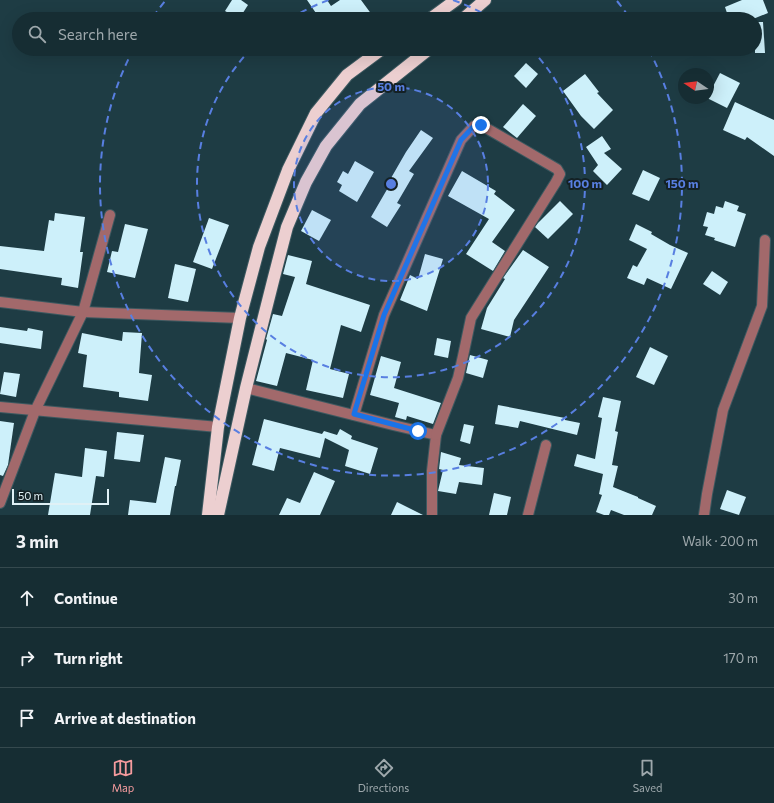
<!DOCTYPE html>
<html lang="en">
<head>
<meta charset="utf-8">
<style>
  :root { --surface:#162d33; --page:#1f353b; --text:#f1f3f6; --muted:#9ea8ac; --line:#35494e; --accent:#f59b9e }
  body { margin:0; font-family:Commissioner,sans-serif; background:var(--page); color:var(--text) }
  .compass { position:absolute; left:678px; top:68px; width:36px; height:36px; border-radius:50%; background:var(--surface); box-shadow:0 4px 16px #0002; rotate:283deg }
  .scale { position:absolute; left:12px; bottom:10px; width:97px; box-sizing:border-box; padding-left:4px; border:2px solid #e0f1f6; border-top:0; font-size:11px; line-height:14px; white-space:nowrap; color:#e0f1f6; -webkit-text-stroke:3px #142125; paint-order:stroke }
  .stop { position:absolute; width:12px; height:12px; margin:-9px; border:3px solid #1a73e8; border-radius:50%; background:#fff }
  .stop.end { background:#1a73e8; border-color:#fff; box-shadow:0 1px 4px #0008 }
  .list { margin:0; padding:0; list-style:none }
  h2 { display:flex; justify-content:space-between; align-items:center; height:52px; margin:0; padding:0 16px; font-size:17px }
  h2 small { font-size:13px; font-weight:400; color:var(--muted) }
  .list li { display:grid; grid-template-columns:26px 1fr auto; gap:12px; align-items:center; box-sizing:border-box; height:60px; padding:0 16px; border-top:1px solid var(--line) }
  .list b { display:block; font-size:15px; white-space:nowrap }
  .list em { font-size:13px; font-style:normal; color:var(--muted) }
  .icon { flex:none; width:22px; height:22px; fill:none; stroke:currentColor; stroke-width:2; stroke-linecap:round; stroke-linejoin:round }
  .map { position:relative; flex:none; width:774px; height:515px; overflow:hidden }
  .search { position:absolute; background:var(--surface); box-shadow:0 4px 16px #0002; left:12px; right:12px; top:12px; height:44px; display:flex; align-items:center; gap:10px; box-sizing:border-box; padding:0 14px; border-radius:22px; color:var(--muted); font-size:15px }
  .sheet { height:232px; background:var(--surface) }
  nav { display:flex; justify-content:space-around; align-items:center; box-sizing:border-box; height:56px; border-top:1px solid var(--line); background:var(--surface); font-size:11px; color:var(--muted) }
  nav a { display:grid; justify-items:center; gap:2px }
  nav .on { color:var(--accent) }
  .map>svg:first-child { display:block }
  .building { fill:#cdf0fa }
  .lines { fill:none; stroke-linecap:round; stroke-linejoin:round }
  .minor-casing { stroke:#3d5960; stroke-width:12 }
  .highway-casing { stroke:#3d5960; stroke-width:14 }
  .minor { stroke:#a2696b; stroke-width:10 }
  .highway { stroke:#eccfd0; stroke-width:12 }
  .route { stroke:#1a73e8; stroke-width:5 }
  .ring { fill:none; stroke:#587fe1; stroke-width:2; stroke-dasharray:7 5 }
  .centre { fill:#587fe1; stroke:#142125; stroke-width:2 }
  .ring-label { font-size:12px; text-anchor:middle; font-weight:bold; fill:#587fe1; stroke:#142125; stroke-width:4; stroke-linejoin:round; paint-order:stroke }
</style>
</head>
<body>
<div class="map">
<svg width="774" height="515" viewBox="0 0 774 515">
  <rect width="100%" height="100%" fill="#1e3c44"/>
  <g class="building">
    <polygon points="232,0 241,0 248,5 239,19 225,11"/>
    <polygon points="307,0 327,0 331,6 340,0 361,0 375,19 320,19"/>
    <polygon points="742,0 763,0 768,13 753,19 729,19 725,7"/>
    <polygon points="755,22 763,22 765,53 755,53"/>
    <polygon points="526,63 538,74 526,88 514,76"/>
    <polygon points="720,73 740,83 727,108 707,98"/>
    <polygon points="585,74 599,92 597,93 613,110 594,129 581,116 563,91"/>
    <polygon points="735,102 774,120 774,156 747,137 745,140 723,130"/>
    <polygon points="523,104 536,116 517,138 503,127"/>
    <polygon points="421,130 433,138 409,171 414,174 397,203 401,205 387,227 371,217 389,186 387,185 406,152"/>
    <polygon points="602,136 611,149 604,153 622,169 607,185 593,171 598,165 586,147"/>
    <polygon points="355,161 374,172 357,202 339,191 342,185 337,182 343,171 348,174"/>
    <polygon points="643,170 660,178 649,201 632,194"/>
    <polygon points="462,171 496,191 494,194 515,210 492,242 505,251 493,271 466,254 489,219 448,196"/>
    <polygon points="560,201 573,214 548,239 535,227 538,223"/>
    <polygon points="725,201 739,206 737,211 746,214 735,247 714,240 715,238 705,235 708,227 703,226 707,212 714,214 716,206 723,208"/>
    <polygon points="312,210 331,220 319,241 301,231"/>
    <polygon points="55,213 85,217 80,252 83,252 78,288 61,285 62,278 0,269 0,246 44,251 49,220 54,221"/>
    <polygon points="209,218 229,225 212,269 193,262"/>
    <polygon points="125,224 148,229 135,278 107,272 112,251 118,252"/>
    <polygon points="636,224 652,232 651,234 670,245 688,253 671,289 647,278 644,285 627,278 633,265 637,267 647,249 629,240"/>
    <polygon points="523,250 549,267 514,320 510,337 481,329 487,308 505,279 503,278"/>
    <polygon points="425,254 443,259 427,311 400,300 410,275 418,279"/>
    <polygon points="288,255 312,261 306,284 370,305 361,332 341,325 330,369 349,374 343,398 306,390 313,360 286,353 277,386 256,381 267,340 266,339 273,314 282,316 295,277 283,274"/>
    <polygon points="175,264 196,269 188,302 168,298"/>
    <polygon points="712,271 728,282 720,295 703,284"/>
    <polygon points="0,327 27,331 28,328 43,331 41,349 0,343"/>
    <polygon points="123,332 142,333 139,373 152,375 148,401 119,397 119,392 83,387 87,355 78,353 82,333 122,341"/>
    <polygon points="437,338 451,341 448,358 434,355"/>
    <polygon points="650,347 668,356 654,385 636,377"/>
    <polygon points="470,355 488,360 483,378 466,373"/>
    <polygon points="381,356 401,362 394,388 441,403 433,424 407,416 406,420 395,417 399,403 370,395"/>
    <polygon points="4,372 20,374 16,397 0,394"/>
    <polygon points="603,397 621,401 615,431 618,432 612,465 618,466 613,487 638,497 638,498 656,506 652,515 624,515 611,510 609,515 604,515 596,512 602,495 599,494 603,474 574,466 577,454 595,459 602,418 598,417"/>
    <polygon points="498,405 565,418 565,420 580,423 577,435 520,421 518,428 495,424"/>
    <polygon points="264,419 322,434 324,431 337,435 340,429 352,436 351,439 378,448 370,474 345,466 349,450 325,438 320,458 280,448 274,471 252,465"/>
    <polygon points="0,421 14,423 8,465 3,476 0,475"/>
    <polygon points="464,424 474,426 470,444 460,441"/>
    <polygon points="117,432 144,435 140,462 114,459"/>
    <polygon points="85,448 107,451 104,477 96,476 90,515 48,515 55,473 82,477"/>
    <polygon points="441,452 461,458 459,465 484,468 482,485 459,482 456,494 438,491 443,470 439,469"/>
    <polygon points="165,457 181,460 176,486 175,486 170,515 128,515 130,500 156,503"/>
    <polygon points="314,472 335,481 320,515 279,515 287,498 300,503"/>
    <polygon points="727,490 746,497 739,515 720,509"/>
    <polygon points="494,493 511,497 507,515 489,515"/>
    <polygon points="397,502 423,515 391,515"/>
  </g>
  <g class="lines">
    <g class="minor-casing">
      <g id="minor">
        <polyline points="0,302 83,312 240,318"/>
        <polyline points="246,388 393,425 436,435 432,471 432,515"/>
        <polyline points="0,407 218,427"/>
        <polyline points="354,415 384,315 461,140 474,126 481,125 557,169 560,174 556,182 471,318 463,356 458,378 436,435"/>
        <polyline points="0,503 35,411 83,312 110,215"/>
        <polyline points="528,515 546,445"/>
        <polyline points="704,515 707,494 723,410 762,306 765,240"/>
      </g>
    </g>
    <g class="highway-casing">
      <g id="highway">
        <polyline points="430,19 456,0"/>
        <polyline points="463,19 485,0"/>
        <polyline points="208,515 218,427 240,318 259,247 288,170 316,113 347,75 382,49"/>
        <polyline points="218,515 246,388 273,281 287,227 306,182 326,146 360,104 429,49"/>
      </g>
    </g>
    <use href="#minor" class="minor"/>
    <use href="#highway" class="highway"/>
  </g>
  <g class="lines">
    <polyline class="route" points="418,431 354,414 384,315 461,140 474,126 481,125"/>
  </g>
  <circle cx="391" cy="184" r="97" fill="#587fe1" fill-opacity=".12"/>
  <g class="ring">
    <circle cx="391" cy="184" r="97"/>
    <path d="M290 19A194 194 0 0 1 329 0M453 0A194 194 0 0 1 492 19M531 49A194 194 0 1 1 251 49"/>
    <path d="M153 17A291 291 0 0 1 165 1M617 1A291 291 0 0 1 629 17M649 50A291 291 0 1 1 133 50"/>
  </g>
  <circle cx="391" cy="184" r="6" class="centre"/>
  <g class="ring-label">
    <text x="391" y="91">50 m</text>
    <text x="585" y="188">100 m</text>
    <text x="682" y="188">150 m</text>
  </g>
</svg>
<svg class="compass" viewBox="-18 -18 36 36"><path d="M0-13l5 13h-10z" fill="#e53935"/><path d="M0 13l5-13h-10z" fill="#9ea8ac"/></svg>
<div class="scale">50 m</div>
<div class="stop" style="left:418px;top:431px"></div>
<div class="stop end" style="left:481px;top:125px"></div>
<div class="search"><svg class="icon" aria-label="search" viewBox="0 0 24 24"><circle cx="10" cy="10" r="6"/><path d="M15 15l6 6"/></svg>Search here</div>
</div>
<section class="sheet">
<h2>3 min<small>Walk · 200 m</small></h2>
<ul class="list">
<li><svg class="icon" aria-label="ahead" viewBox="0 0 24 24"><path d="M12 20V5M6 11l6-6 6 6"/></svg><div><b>Continue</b></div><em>30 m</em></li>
<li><svg class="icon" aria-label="right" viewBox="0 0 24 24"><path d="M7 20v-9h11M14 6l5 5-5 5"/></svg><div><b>Turn right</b></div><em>170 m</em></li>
<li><svg class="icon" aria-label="arrive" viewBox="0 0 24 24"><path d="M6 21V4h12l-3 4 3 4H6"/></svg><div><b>Arrive at destination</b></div></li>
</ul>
</section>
<nav>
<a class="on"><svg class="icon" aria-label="map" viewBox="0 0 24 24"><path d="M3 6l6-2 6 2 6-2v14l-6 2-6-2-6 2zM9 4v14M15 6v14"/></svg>Map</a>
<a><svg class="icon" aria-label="directions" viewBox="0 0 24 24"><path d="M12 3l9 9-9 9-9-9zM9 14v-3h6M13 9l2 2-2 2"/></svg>Directions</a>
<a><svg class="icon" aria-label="saved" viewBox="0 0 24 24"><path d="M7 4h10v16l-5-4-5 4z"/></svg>Saved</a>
</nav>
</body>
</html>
